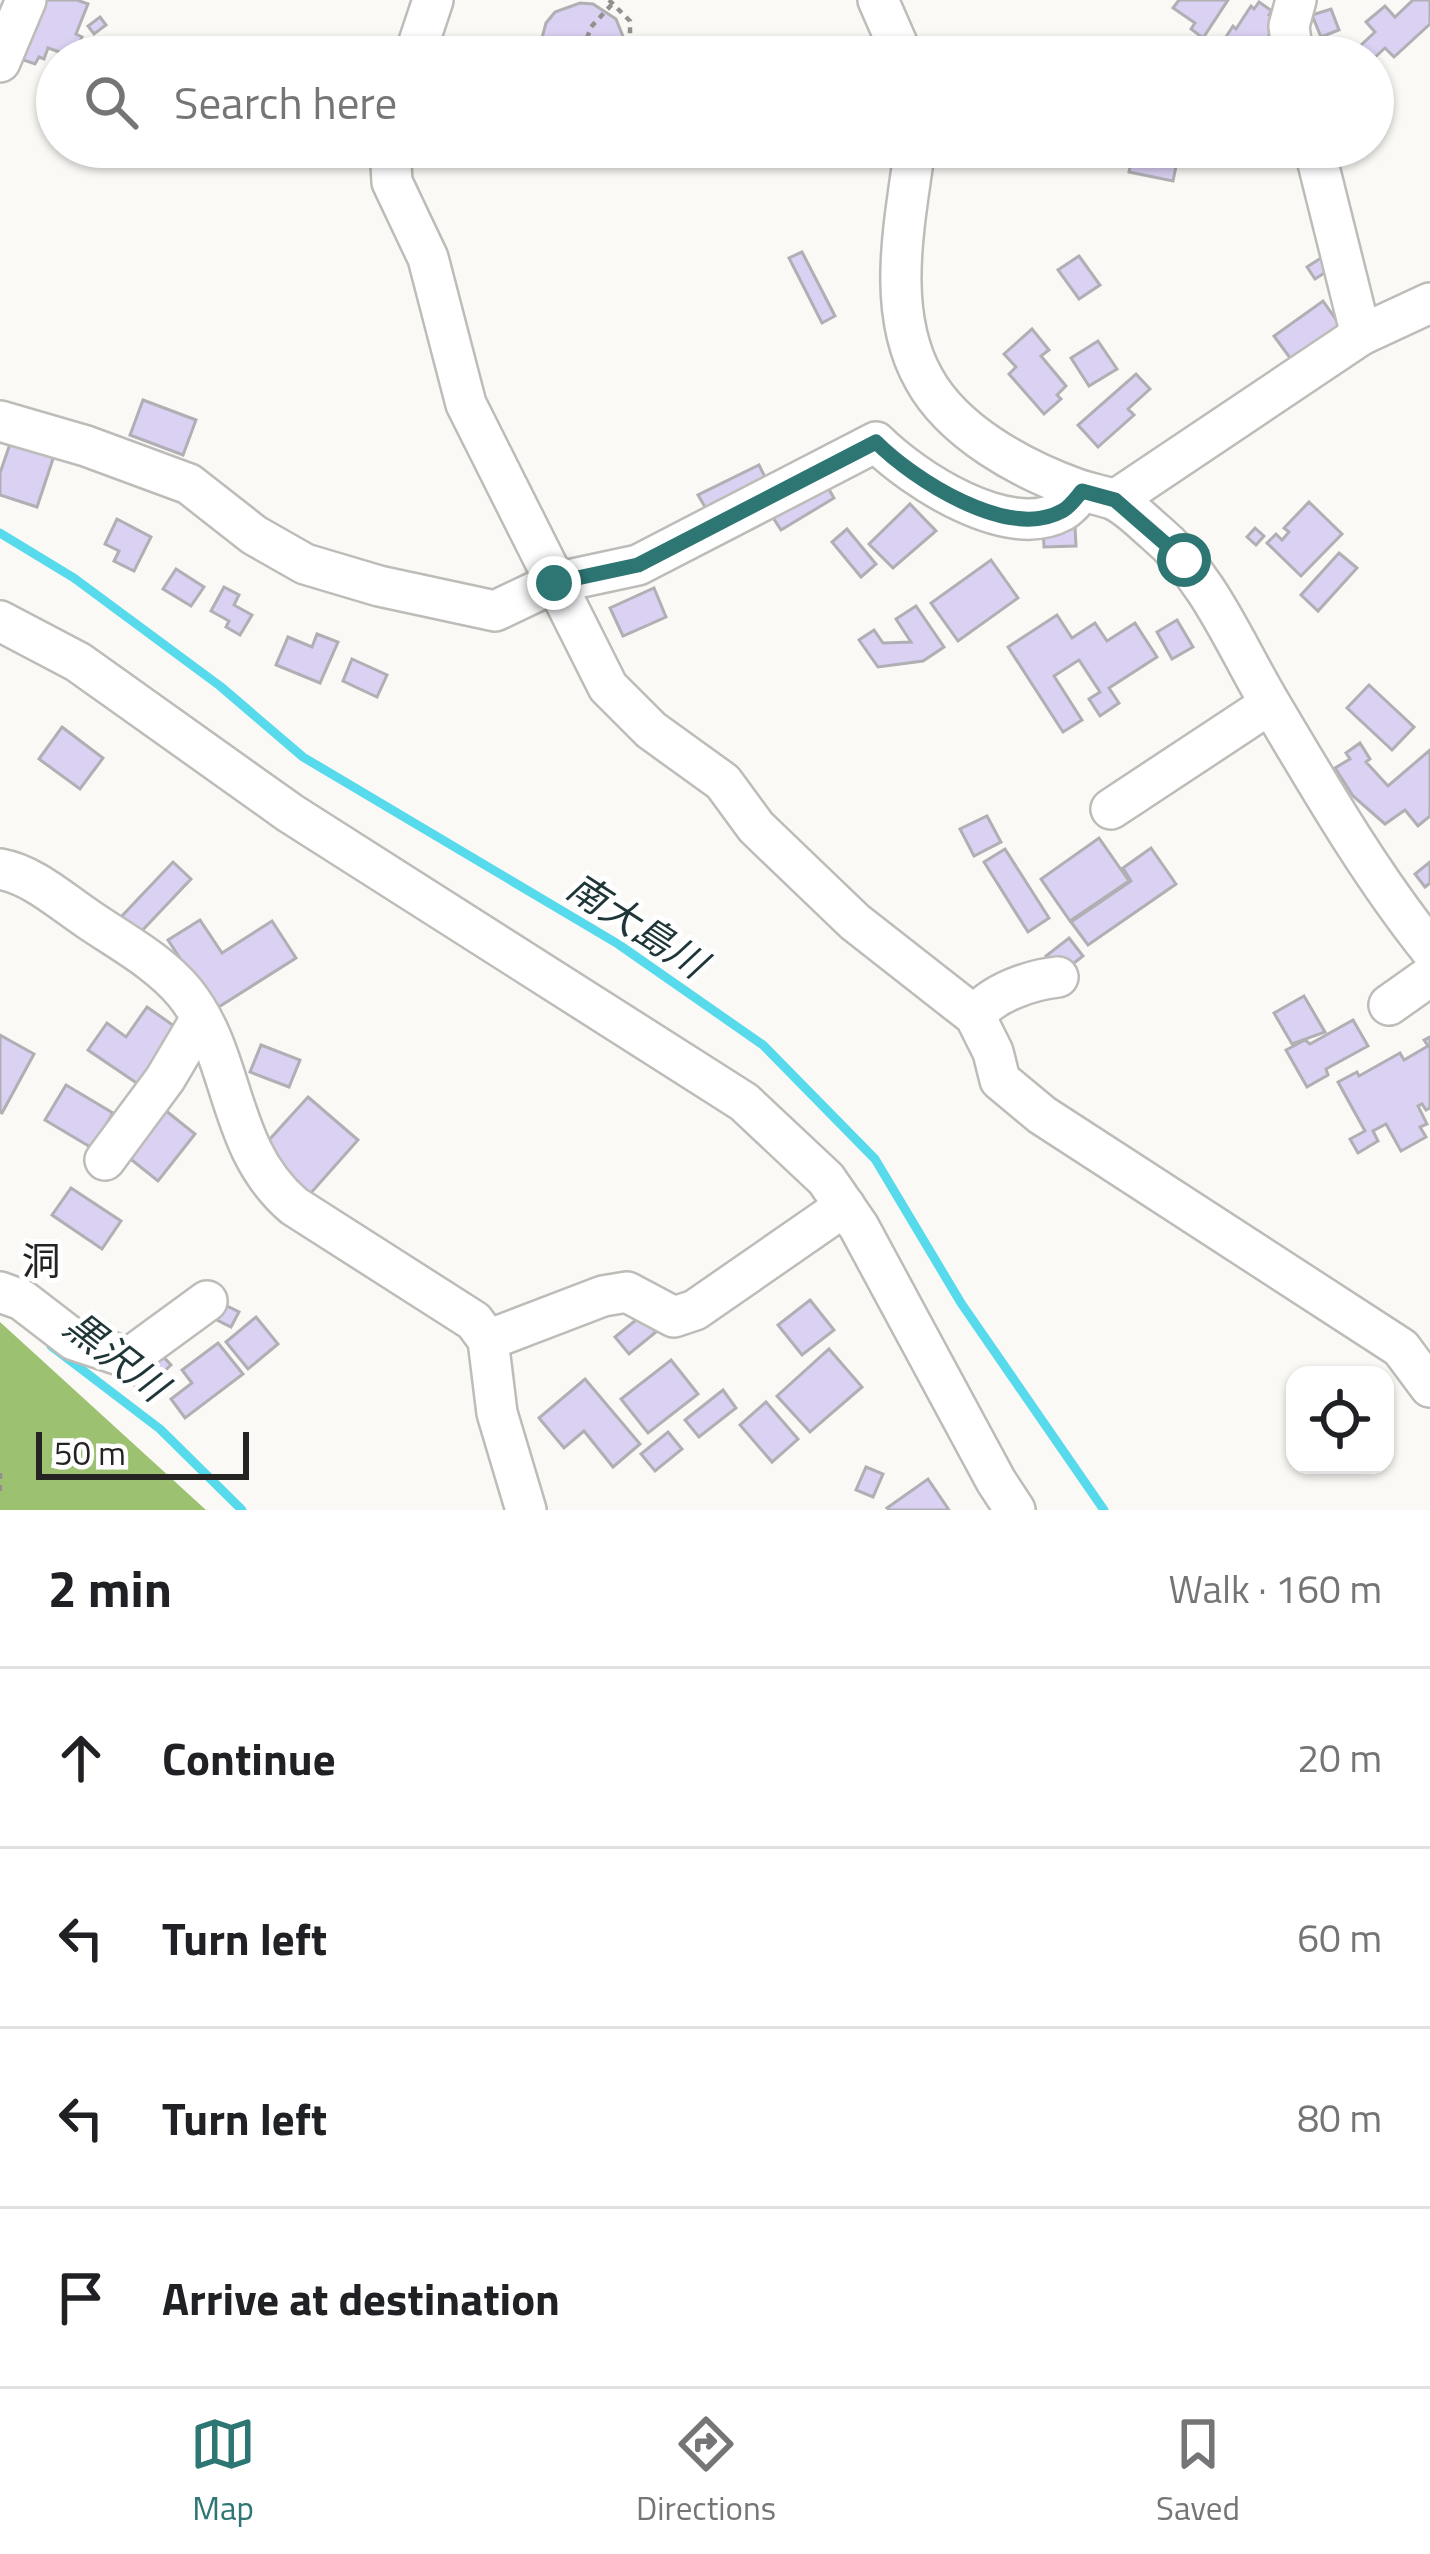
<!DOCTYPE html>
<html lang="en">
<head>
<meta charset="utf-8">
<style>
  :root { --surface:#fff; --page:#f2f2f2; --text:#202124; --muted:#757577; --line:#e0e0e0; --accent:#2d7673 }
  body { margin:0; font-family:"Titillium Web","Noto Sans JP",sans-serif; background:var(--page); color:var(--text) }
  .controls { position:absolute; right:36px; bottom:36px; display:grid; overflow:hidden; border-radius:24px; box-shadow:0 3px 9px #0004 }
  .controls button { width:108px; height:108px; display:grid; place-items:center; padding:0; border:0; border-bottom:3px solid var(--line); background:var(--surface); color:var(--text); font:60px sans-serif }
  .scale { position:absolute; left:36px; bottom:30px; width:213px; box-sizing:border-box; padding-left:12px; border:6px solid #252423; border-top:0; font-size:33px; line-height:42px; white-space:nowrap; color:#252423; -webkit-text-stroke:9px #fff; paint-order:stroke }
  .stop { position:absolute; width:36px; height:36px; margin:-27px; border:9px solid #2d7673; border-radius:50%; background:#fff }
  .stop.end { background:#2d7673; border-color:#fff; box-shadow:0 3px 12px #0008 }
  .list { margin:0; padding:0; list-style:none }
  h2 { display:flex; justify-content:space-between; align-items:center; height:156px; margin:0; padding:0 48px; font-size:51px }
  h2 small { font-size:39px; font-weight:400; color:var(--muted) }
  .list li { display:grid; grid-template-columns:78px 1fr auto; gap:36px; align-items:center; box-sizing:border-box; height:180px; padding:0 48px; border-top:3px solid var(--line) }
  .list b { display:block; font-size:45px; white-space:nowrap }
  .list em { font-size:39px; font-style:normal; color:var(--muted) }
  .icon { flex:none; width:66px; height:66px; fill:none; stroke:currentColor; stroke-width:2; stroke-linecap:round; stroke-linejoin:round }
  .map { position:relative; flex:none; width:1430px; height:1510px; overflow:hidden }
  .search { position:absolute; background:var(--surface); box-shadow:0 3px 9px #0004; left:36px; right:36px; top:36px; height:132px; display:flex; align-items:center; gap:30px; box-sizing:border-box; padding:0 42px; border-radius:66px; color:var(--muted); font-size:45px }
  .sheet { height:876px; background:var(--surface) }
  nav { display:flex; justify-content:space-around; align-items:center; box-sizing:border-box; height:168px; border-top:3px solid var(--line); background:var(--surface); font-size:33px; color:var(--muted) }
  nav a { display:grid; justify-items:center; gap:6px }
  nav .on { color:var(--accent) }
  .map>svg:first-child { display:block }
  .forest { fill:#9cc271 }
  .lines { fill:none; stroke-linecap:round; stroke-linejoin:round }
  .stream { stroke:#58daed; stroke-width:9 }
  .building { fill:#dad1f3; stroke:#b0afb3; stroke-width:3 }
  .minor-casing { stroke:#bdbcb8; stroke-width:44 }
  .path { stroke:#92918e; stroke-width:4.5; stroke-dasharray:6 6; stroke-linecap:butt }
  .minor { stroke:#fff; stroke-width:39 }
  .route { stroke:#2d7673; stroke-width:15 }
  .labels { text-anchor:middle; stroke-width:10; stroke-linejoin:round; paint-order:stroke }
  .water-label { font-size:39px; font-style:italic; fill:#1f3639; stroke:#fff }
  .neighbourhood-label { font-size:39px; fill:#252423; stroke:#fff }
</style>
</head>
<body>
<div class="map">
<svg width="1430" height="1510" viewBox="0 0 1430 1510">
  <rect width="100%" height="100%" fill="#faf9f5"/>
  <polygon class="forest" points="0,1322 206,1510 0,1510"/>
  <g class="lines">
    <g class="stream">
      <polyline points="0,533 74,578 220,686 303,757 618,944 763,1045 875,1159 961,1303 1104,1510"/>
      <polyline points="51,1346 160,1429 242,1510"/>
    </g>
  </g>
  <g class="building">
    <polygon points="41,0 77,0 88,4 76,34 82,37 74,57 48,48 44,59 39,57 35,64 18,58"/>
    <polygon points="1179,0 1228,0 1203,38 1191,29 1195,23 1173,8"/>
    <polygon points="1413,0 1430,0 1430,24 1394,57 1385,48 1373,59 1360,46 1375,32 1366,22 1385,6 1395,17"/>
    <polygon points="1259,2 1272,11 1269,15 1278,22 1259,50 1266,57 1244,57 1222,43 1233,26 1236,29 1251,6 1254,9"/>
    <polygon points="580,3 593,4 616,19 626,44 624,57 514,57 539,49 546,23 555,12"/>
    <polygon points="1331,9 1339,30 1321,37 1312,15"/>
    <polygon points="100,17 106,25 94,34 88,26"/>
    <polygon points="1325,44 1325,50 1343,48 1343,54 1355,52 1355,57 1310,57 1308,46"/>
    <polygon points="1134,147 1180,147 1173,181 1129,172"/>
    <polygon points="802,252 835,316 822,323 789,258"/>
    <polygon points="1079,256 1100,285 1079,299 1058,270"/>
    <polygon points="1321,258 1329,270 1315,279 1307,267"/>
    <polygon points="1323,301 1342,328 1293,362 1274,336"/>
    <polygon points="1032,329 1049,350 1041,356 1066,386 1057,395 1061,399 1044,414 1009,374 1016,367 1004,354"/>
    <polygon points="1098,341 1117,369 1089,386 1071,358"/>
    <polygon points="1136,374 1150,389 1128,409 1134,415 1098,447 1078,425"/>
    <polygon points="143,400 196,420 183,455 130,435"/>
    <polygon points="11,441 54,456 37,507 0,495 0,473"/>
    <polygon points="759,465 771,489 712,519 698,495"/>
    <polygon points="824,481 834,498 781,530 770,513"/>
    <polygon points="1309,502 1342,534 1301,576 1267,543 1276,534 1282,540 1289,532 1284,528"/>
    <polygon points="910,504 936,531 893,568 869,544"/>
    <polygon points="117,519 151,537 134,571 114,561 119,551 105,544"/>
    <polygon points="1075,526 1076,546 1044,547 1043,527"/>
    <polygon points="1255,528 1264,536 1256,545 1247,537"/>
    <polygon points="847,529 876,564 861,577 832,542"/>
    <polygon points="1339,553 1357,568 1318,611 1301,595"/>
    <polygon points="991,560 1018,598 958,641 931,603"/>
    <polygon points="176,569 204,587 191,606 163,589"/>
    <polygon points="224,587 239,595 234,605 252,615 240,635 226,627 229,621 211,611"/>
    <polygon points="654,588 666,617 623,636 610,608"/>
    <polygon points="916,606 944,647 923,661 878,667 859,640 874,630 883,643 911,642 896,619"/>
    <polygon points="1057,615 1072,638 1095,623 1107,641 1135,623 1157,657 1109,688 1119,703 1100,716 1089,699 1100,692 1079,660 1054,676 1082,720 1063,732 1008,647"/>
    <polygon points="1177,620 1193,647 1172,659 1157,632"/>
    <polygon points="317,634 338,642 320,683 276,665 288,637 312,647"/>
    <polygon points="352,659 387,675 377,697 343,681"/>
    <polygon points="1369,685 1414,727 1392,750 1347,708"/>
    <polygon points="62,727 103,758 80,789 39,759"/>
    <polygon points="1360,743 1370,759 1366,762 1388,786 1430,750 1430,816 1418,826 1405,810 1385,824 1353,796 1335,768 1350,759 1346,753"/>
    <polygon points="987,816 1001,842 974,856 960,829"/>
    <polygon points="1099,838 1129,881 1070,921 1041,879"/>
    <polygon points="1151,848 1176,884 1088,945 1071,922 1131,881 1123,868"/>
    <polygon points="1005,849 1049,918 1028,932 984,862"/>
    <polygon points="173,862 191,879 138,935 120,918"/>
    <polygon points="1430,862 1430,883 1425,887 1415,874"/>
    <polygon points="200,920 222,953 272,921 296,958 214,1010 168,940"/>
    <polygon points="1069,938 1083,956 1060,974 1046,956"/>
    <polygon points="1304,996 1325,1032 1292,1044 1274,1013"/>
    <polygon points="147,1007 177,1028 138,1084 88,1050 107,1023 126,1037"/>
    <polygon points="1353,1020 1368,1046 1326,1069 1328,1075 1307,1087 1286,1050 1305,1040 1310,1044"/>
    <polygon points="0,1035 34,1054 2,1113 0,1112"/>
    <polygon points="1430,1037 1430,1108 1426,1110 1422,1104 1418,1106 1427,1124 1420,1127 1426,1137 1401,1151 1386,1124 1373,1131 1378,1141 1358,1153 1350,1139 1365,1131 1338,1082 1357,1072 1359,1076 1400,1053 1404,1060 1428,1046 1424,1040"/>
    <polygon points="261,1045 300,1060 289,1087 250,1072"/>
    <polygon points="66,1085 113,1113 92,1148 45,1120"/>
    <polygon points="308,1097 358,1140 310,1194 260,1150"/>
    <polygon points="165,1110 195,1134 158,1181 128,1157"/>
    <polygon points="71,1188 121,1221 102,1249 52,1215"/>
    <polygon points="810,1300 834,1330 802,1355 778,1325"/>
    <polygon points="223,1304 239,1312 231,1327 215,1319"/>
    <polygon points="642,1315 656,1332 629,1354 615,1337"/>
    <polygon points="256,1317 278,1344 248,1369 226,1342"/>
    <polygon points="218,1343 243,1374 185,1418 171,1399 192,1383 182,1370"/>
    <polygon points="156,1349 171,1365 159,1376 166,1384 148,1401 126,1376"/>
    <polygon points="829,1349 862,1387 810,1432 777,1396"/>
    <polygon points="671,1360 698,1394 648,1433 621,1399"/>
    <polygon points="585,1379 640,1444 613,1467 584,1431 564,1448 539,1418"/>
    <polygon points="723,1390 736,1408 699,1437 685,1420"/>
    <polygon points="766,1402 798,1439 772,1462 740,1425"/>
    <polygon points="668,1432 682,1449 655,1471 641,1454"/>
    <polygon points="866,1467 883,1474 873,1497 856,1490"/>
    <polygon points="928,1479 949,1510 889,1510 887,1508"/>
  </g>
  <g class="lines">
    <g class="minor-casing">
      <g id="minor">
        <polyline points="878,0 903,57"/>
        <polyline points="414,57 433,0"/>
        <polyline points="1293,57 1289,26 1296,0"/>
        <polyline points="0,62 26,0"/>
        <polyline points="390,147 392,182 428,258 466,404 608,687 651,730 723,782 756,827 855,922 975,1016 993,1052 1000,1080 1042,1115 1401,1348 1430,1387"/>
        <path d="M 915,147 C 905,222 885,310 924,379 C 953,432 1021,469 1077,489 C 1088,493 1100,495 1112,499 C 1127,505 1142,521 1155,532 C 1210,578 1235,645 1271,705 C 1321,789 1370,874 1430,949"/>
        <polyline points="1314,147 1361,335"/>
        <path d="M 0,421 L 86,446 L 189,484 L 254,535 L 305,564 L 379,586 L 495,611 L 554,583 L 638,565 L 876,442 C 913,479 1008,541 1062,511 C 1070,507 1076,498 1082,491"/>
        <polyline points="1115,500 1361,335 1430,303"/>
        <polyline points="0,621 78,662 290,813 744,1102 826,1179 859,1227 996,1481 1015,1510"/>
        <polyline points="1111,809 1270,704"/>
        <path d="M 0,869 C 33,875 61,901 88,919 C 120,941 160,962 185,993 C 237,1058 225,1147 294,1206 L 474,1321 L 488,1340 L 497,1413 L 526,1510"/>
        <polyline points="1389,1005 1430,976"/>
        <path d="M 975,1016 C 992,993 1030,980 1058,977"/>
        <polyline points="105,1160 165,1079 200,1020"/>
        <polyline points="0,1292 22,1300 74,1340 129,1358 207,1301"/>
        <polyline points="488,1340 603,1296 627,1292 674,1317 695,1310 845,1206"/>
      </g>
    </g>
    <g class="path">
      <polyline points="609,0 630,21 630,57"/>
      <polyline points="587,38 591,27 614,2"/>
      <polyline points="0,1473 0,1495"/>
    </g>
    <use href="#minor" class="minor"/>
  </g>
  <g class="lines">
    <path class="route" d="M 554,583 L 638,565 L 876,442 C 913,479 1008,541 1062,511 C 1070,507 1076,498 1082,491 L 1115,500 L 1184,560"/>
  </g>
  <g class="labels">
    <g class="water-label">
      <text transform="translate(637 925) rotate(33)" y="14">南大島川</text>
      <text transform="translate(116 1356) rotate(38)" y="14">黒沢川</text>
    </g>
    <g class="neighbourhood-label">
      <text x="41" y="1275">洞</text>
    </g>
  </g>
</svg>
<div class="controls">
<button><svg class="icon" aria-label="locate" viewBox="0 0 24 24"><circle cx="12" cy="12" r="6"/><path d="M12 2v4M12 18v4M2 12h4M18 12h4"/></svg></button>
</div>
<div class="scale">50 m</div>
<div class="stop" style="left:1184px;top:560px"></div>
<div class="stop end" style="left:554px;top:583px"></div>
<div class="search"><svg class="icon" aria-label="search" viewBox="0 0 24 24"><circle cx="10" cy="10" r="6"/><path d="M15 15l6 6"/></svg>Search here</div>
</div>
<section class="sheet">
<h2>2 min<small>Walk · 160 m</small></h2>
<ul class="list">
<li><svg class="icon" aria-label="ahead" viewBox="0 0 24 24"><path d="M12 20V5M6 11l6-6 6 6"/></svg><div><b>Continue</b></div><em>20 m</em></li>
<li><svg class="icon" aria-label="left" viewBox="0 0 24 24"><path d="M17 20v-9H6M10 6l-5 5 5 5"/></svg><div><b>Turn left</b></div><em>60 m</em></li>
<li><svg class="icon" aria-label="left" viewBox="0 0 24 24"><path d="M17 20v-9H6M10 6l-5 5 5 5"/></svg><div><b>Turn left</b></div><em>80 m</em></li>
<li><svg class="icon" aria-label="arrive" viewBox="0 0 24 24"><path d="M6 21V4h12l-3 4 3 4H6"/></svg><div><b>Arrive at destination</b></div></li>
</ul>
</section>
<nav>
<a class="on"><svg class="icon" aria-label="map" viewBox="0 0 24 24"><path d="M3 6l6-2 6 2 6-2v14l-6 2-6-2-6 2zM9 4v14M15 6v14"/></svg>Map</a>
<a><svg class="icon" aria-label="directions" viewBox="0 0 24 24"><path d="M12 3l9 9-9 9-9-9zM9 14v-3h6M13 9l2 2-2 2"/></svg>Directions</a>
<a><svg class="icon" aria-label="saved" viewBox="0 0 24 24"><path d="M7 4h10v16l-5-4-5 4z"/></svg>Saved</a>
</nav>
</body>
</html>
